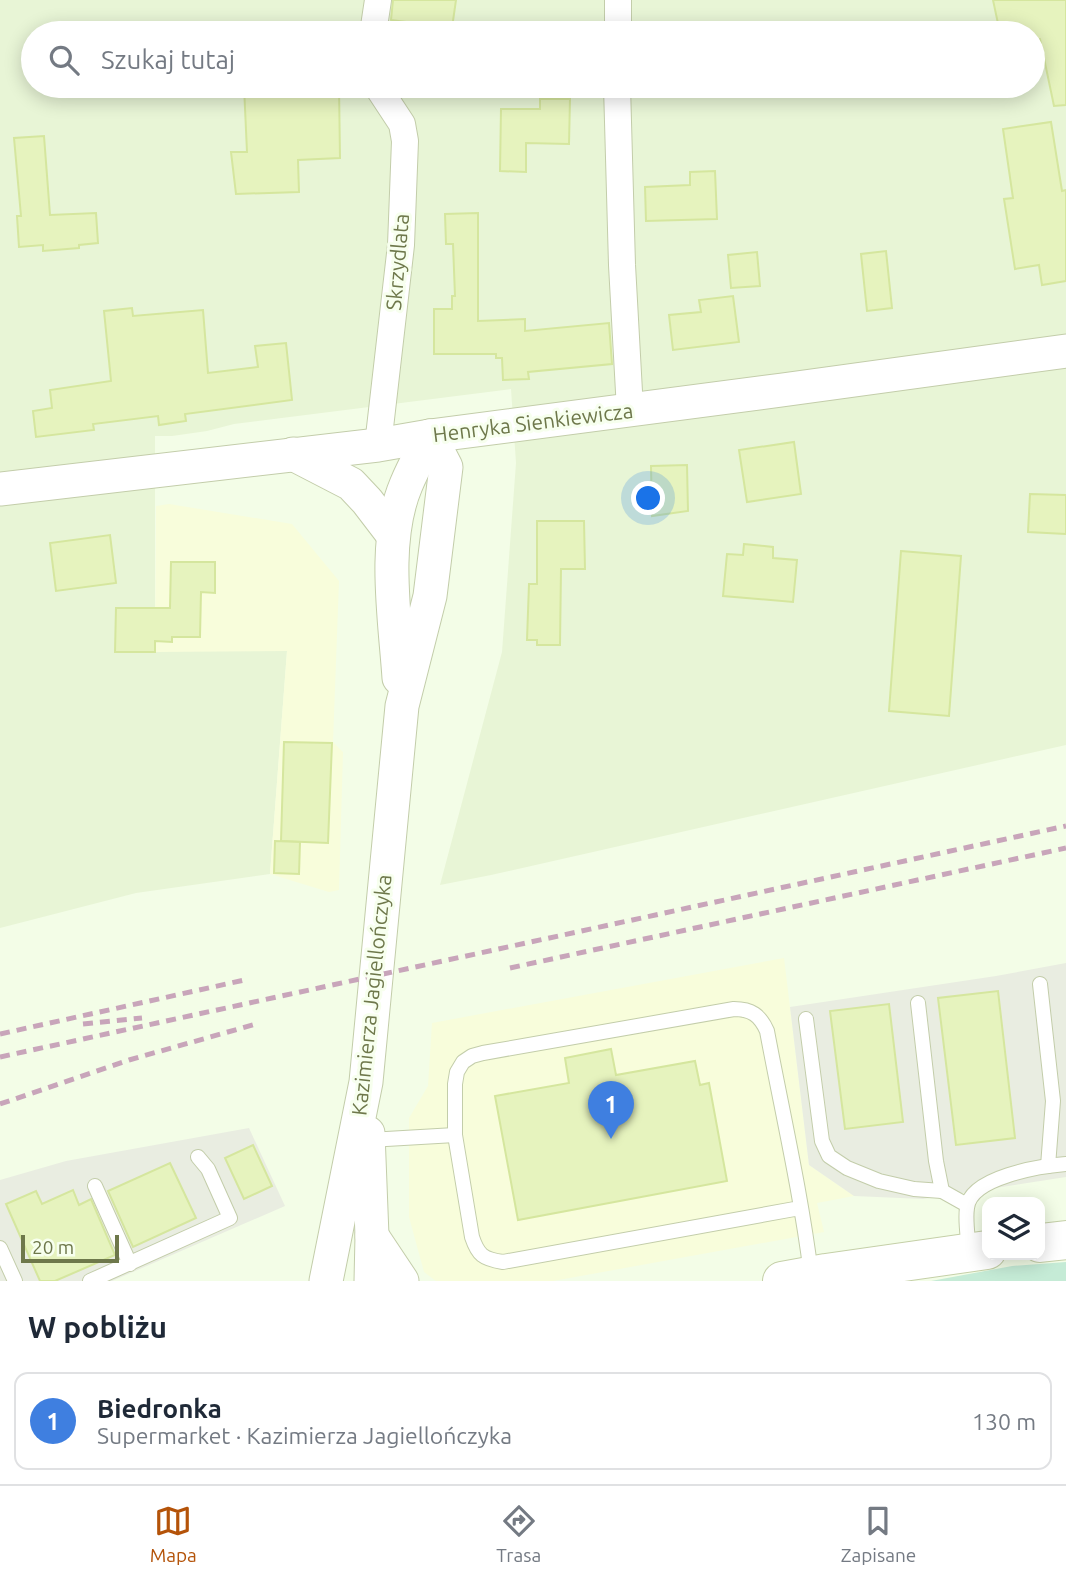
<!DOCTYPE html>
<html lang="pl">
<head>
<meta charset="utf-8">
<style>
  :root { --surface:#fff; --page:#f2f2f3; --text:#1f2937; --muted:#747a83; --line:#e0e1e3; --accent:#b45309 }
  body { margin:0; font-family:Ubuntu,sans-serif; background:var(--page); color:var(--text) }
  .controls { position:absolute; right:21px; bottom:21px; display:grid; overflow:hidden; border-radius:14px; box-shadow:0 4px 18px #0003 }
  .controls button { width:63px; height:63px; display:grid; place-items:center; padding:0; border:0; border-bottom:2px solid var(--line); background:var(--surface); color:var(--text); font:35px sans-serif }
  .scale { position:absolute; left:21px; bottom:18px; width:98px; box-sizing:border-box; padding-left:7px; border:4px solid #6e784b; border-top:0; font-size:19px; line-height:24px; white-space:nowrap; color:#6e784b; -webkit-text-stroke:5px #f7ffee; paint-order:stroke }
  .you { position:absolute; left:649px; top:499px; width:24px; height:24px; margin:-18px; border:5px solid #fff; border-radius:50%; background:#1a73e8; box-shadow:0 0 0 10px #1a73e833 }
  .badge { display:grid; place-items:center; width:46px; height:46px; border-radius:50%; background:var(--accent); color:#fff; font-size:23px; font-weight:700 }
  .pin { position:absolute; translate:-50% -58px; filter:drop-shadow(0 2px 4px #0008) }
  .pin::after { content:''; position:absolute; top:37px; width:24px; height:21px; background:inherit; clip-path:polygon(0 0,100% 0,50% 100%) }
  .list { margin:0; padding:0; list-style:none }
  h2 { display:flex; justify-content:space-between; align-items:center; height:91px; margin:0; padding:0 28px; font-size:30px }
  h2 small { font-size:23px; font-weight:400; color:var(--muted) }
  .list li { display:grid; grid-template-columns:46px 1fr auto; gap:21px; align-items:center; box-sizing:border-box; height:98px; margin:0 14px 14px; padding:0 14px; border:2px solid var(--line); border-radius:14px }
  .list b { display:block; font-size:26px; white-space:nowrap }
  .list p { margin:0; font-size:23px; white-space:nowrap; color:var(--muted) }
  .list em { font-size:23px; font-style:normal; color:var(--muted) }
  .icon { flex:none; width:38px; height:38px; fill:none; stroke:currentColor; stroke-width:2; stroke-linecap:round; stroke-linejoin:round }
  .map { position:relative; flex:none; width:1066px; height:1281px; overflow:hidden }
  .search { position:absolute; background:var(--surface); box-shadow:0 4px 18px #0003; left:21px; right:21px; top:21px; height:77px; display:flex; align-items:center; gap:18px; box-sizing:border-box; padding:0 24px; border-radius:38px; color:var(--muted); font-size:26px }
  .sheet { height:203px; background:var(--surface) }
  nav { display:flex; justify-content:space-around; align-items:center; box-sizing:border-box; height:98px; border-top:2px solid var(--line); background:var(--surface); font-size:19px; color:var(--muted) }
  nav a { display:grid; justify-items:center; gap:4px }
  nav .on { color:var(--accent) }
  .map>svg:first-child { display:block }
  .residential { fill:#e8f5d6; fill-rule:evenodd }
  .commercial { fill:#f8fddb }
  .industrial { fill:#e9ede1 }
  .green { fill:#c5ebd6 }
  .building { fill:#e6f3be; stroke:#d5e69e; stroke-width:2 }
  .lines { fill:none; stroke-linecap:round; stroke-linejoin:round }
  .service-casing { stroke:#c3cdaa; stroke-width:16 }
  .minor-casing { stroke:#c3cdaa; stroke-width:28 }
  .tertiary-casing { stroke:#c3cdaa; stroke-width:35 }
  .secondary-casing { stroke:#c5d0a8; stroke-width:40 }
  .service { stroke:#fff; stroke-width:14 }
  .minor { stroke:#fff; stroke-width:26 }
  .tertiary { stroke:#fff; stroke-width:33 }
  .secondary { stroke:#fff; stroke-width:38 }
  .rail { stroke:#c8a5ba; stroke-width:5; stroke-dasharray:10 7; stroke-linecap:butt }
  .labels { text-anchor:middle; stroke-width:6; stroke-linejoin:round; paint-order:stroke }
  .street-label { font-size:21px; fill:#6e784b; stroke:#f7ffee }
</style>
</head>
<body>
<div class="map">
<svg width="1066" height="1281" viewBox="0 0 1066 1281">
  <rect width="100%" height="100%" fill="#f3fde7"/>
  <path class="residential" d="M 0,0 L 1066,0 L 1066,745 L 491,875 L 440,885 L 502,652 L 516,463 L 511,389 L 234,424 L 207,431 L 172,436 L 155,436 L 155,651 L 287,651 L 270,874 L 136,893 L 0,928 ZM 33,33 L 1033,33 L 1033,86 L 33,86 Z"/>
  <g class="commercial">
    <polygon points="169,504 292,524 339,581 333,742 343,752 339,890 329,892 270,874 287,651 155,652 156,506"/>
    <polygon points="784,958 809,1165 854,1196 817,1203 824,1232 553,1281 436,1281 424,1272 409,1217 409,1118 428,1086 432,1023"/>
  </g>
  <g class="industrial">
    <polygon points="1066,963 1066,1177 923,1199 854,1196 809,1165 790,1007 996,976"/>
    <polygon points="249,1128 285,1206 112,1281 0,1281 0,1180 66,1161"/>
  </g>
  <polygon class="green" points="1066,1262 1066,1281 931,1281 1012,1266"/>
  <g class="building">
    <polygon points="393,0 456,0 452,28 391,20"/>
    <polygon points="993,0 1066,0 1066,105 1054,106 1040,39 1033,40 1033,33 1000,33"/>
    <polygon points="244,86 339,86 340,158 298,160 299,192 236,194 231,152 247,152"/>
    <polygon points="540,99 570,99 569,144 526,143 526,172 500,171 501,109 540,109"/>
    <polygon points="1051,122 1062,191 1066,190 1066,281 1042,285 1039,265 1015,269 1004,199 1013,198 1003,129"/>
    <polygon points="44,136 50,215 96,213 98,243 79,245 79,248 43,251 43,245 19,247 17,216 21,216 14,138"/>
    <polygon points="715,171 717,219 646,221 645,187 690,185 690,172"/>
    <polygon points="478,213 478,321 525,319 525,331 609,323 612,364 528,372 529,379 503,380 502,358 496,358 496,354 434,354 434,309 452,309 452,296 455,296 453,244 446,244 445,214"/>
    <polygon points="886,251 892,308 867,311 861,254"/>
    <polygon points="757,252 760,286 731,288 728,255"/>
    <polygon points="733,296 739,342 673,350 669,315 701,312 699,300"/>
    <polygon points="132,308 133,316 203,310 208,373 258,367 255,346 286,343 292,400 185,414 186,421 159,425 158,416 93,424 94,430 36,437 33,411 52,408 50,390 111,381 104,311"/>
    <polygon points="794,442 801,494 747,502 739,450"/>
    <polygon points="687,465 688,511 652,516 651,466"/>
    <polygon points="1030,494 1066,495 1066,534 1028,532"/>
    <polygon points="537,521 584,521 585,569 561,569 560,645 537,645 537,640 527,640 529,584 537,584"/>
    <polygon points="110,535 116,583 56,591 50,543"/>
    <polygon points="744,544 773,547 773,558 797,560 793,602 723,596 727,554 743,555"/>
    <polygon points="901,551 961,556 949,716 889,711"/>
    <polygon points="171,562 215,562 215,593 201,592 200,637 172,637 172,642 155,641 155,652 115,652 116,608 170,608"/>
    <polygon points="284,742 332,743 328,843 281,841"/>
    <polygon points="275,841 300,842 299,874 274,873"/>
    <polygon points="998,991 1015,1138 956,1145 938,998"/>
    <polygon points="889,1004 903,1122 845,1129 830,1011"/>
    <polygon points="611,1049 616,1075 695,1061 700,1085 709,1083 727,1181 518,1220 495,1096 569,1083 565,1058"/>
    <polygon points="253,1145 272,1186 244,1199 225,1158"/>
    <polygon points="170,1163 196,1218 133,1247 108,1191"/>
    <polygon points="73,1190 79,1205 91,1199 115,1255 55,1281 40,1281 6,1204 36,1191 42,1204"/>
  </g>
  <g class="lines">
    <g class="service-casing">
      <g id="service">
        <polyline points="1040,984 1053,1101 1048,1166"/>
        <polyline points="918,1003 936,1161 942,1191"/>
        <polyline points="806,1019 822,1141 829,1156 847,1168 879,1181 914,1189 942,1191 967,1205"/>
        <polyline points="369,1140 455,1135"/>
        <polyline points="95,1186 130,1264"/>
        <path d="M 800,1208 L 503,1262 C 483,1259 478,1255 472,1237 L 455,1135 L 455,1084 L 457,1072 L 463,1062 L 472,1056 L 483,1053 L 734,1009 C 751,1009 760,1015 767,1031 C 782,1111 801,1193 811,1274"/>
        <polyline points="0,1248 15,1281"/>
        <path d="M 969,1251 C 968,1237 965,1221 967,1208 C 970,1177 1041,1166 1066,1164"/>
        <polyline points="90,1281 230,1218 208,1169 198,1157"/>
      </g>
    </g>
    <g class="minor-casing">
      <g id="minor">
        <polyline points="373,33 378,0"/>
        <polyline points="618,33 618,0"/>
        <polyline points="377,86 402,124 405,141 401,245 378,445"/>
        <polyline points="617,86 622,265 630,410"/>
      </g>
    </g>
    <g class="tertiary-casing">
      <g id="tertiary">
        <polyline points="293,454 351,484 367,501 393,535"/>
        <polyline points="0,489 378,445 430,436 782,390 1066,351"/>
        <path d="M 399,678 C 395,618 382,542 406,485 C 413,468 422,452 430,436"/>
        <polyline points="368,1133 372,1236 371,1281"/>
        <polyline points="372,1236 402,1281"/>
        <polyline points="326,1281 366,1082 402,706 430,596 446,467 430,436"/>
      </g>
    </g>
    <g class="secondary-casing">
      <g id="secondary">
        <polyline points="1040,1243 1066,1240"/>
        <polyline points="782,1281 826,1273 987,1250"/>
      </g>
    </g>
    <use href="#service" class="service"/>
    <use href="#minor" class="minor"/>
    <use href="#tertiary" class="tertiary"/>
    <use href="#secondary" class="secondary"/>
    <g class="rail">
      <polyline points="510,968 1066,848"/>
      <polyline points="83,1024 142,1018"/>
      <polyline points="0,1034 249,979"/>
      <polyline points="0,1057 1066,826"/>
      <polyline points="0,1104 129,1060 256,1024"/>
    </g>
  </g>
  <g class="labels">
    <g class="street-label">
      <text transform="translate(398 262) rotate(-85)" y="7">Skrzydlata</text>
      <text transform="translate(533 423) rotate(-7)" y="7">Henryka Sienkiewicza</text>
      <text transform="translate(372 995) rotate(-84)" y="7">Kazimierza Jagiellończyka</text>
    </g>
  </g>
</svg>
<div class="controls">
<button><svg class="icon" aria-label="layers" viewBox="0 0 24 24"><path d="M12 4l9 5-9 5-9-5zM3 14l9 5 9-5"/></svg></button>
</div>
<div class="scale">20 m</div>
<div class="you"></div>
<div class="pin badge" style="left:611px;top:1139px;background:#3f7fe0">1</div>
<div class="search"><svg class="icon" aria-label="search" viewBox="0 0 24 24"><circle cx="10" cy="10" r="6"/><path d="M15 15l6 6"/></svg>Szukaj tutaj</div>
</div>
<section class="sheet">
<h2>W pobliżu<small></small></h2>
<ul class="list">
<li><span class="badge" style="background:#3f7fe0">1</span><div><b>Biedronka</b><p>Supermarket · Kazimierza Jagiellończyka</p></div><em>130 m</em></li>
</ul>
</section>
<nav>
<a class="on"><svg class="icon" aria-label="map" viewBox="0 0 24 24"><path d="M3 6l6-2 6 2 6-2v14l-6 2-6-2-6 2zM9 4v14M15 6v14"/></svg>Mapa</a>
<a><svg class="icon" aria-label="directions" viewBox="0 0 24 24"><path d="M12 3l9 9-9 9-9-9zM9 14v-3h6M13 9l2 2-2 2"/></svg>Trasa</a>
<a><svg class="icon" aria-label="saved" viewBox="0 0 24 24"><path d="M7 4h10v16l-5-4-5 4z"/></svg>Zapisane</a>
</nav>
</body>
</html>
